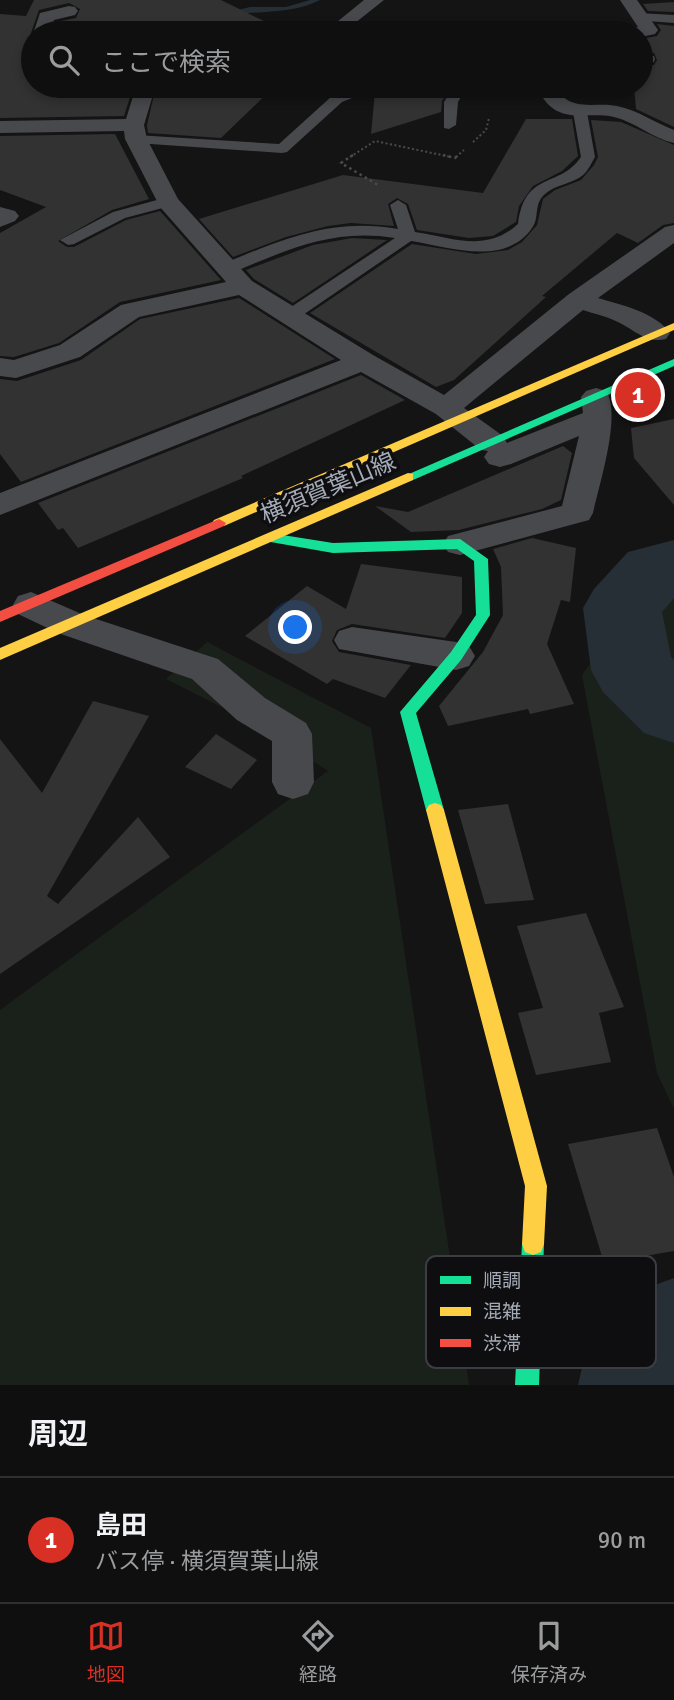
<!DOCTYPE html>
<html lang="ja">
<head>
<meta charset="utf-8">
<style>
  :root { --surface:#0f0f0f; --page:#1d1d1d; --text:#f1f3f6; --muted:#9b9c9e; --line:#2f2f2f; --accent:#d93025 }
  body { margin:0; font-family:Signika,"Noto Sans JP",sans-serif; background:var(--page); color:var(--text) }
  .you { position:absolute; left:296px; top:628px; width:24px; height:24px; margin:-18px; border:5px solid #fff; border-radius:50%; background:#1a73e8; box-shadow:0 0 0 10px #1a73e833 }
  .badge { display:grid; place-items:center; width:46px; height:46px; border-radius:50%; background:var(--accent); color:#fff; font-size:23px; font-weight:700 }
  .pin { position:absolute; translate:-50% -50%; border:4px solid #fff; box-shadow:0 2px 7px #0006 }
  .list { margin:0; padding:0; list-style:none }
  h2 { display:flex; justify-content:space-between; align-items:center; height:91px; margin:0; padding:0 28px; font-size:30px }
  h2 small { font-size:23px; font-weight:400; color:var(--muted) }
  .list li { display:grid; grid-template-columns:46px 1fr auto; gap:21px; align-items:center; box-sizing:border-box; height:126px; padding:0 28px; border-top:2px solid var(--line) }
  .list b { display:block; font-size:26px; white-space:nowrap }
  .list p { margin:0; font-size:23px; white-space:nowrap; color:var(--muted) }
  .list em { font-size:23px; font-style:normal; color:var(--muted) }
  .icon { flex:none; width:38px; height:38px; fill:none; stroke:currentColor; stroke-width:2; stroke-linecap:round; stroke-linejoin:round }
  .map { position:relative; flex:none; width:674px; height:1385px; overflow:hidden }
  .search { position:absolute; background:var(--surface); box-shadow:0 4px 10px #0003; left:21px; right:21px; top:21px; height:77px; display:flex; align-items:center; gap:18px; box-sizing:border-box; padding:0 24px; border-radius:38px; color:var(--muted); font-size:26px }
  .sheet { height:217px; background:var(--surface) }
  nav { display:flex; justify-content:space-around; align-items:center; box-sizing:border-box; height:98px; border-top:2px solid var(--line); background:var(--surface); font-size:19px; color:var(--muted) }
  nav a { display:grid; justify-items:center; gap:4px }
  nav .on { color:var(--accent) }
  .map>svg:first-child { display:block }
  .green { fill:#1a211b }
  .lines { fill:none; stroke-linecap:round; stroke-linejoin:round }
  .stream { fill:#272f36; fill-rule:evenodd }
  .river { fill:#272f36; fill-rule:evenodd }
  .building { fill:#323233 }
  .path-far1 { stroke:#4a4b4f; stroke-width:2; stroke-dasharray:2 2.5; stroke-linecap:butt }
  .path { stroke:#4a4b4f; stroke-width:2.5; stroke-dasharray:2.5 3.5; stroke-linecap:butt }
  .lane { fill:#48494d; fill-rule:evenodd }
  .street { fill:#48494d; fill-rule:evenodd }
  .fast { fill:#16e098; fill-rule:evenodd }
  .slow { fill:#ffcf43; fill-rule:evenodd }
  .jam { fill:#f24e42; fill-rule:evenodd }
  .labels { text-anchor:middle; stroke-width:7; stroke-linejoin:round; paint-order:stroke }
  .street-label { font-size:24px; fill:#a4aab6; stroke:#0e0e10 }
  .key { fill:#0e0e10; stroke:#3b3d42; stroke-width:2 }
  .key-label { font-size:19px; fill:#a4aab6 }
</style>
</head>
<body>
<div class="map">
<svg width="674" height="1385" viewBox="0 0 674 1385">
  <rect width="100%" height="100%" fill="#141414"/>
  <g class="green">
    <polygon points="674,589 674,1109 657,1073 582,675 638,597"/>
    <polygon points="207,642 371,728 469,1385 0,1385 0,1010 328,771 247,720 166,679"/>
  </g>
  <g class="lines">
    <path class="stream" d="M 310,0 L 320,0 C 291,15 257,10 225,16 L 222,14 L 250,7 L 286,7 Z"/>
    <g class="river">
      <polygon points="674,540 674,598 662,612 671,657 674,660 674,743 644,733 603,692 591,670 583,608 594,589 628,552"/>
      <path d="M 674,1278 L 674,1385 L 578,1385 C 582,1369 592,1323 604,1312 C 622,1295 651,1287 674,1278 Z"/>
    </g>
  </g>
  <g class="building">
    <polygon points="34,0 221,0 268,23 281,33 52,33 56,22 76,18 80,9 69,3 39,10 31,33 33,37 33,86 129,86 132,91 124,116 0,118 0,14 26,16"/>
    <polygon points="674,2 674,12 648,11 643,4"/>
    <polygon points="657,24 674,26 674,127 636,109 634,86 641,86 641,65 654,65 657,60 654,53 641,53 641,39 657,36 661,30"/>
    <polygon points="156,86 275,86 221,138 148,133 147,125"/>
    <polygon points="385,86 452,86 442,101 441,112 371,134 375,92"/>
    <polygon points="526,119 572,119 578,156 562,171 533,186 519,206 516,222 493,236 469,238 417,230 408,204 397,198 388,204 394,226 351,223 328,226 286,237 233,257 199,219 343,175 483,193"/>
    <polygon points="591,120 621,122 674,145 674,223 663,225 638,243 617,233 542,296 546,297 454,380 436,387 310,313 412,244 476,254 508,250 522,242 537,225 543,199 555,190 581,180 594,165 598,157"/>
    <polygon points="115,134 149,199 112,210 58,241 67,247 74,247 126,220 160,211 221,280 120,302 59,343 14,357 0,356 0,233 46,207 0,190 0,136"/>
    <polygon points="352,238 387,240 293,303 254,279 246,270 313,245"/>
    <polygon points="239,298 335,359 21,482 0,454 0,379 17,381 81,360 140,319"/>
    <polygon points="361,375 405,400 241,476 243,478 78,548 63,528 58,530 38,503"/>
    <polygon points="674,419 674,505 634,458 631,428"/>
    <polygon points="563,446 572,453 561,500 542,509 459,530 411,532 375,506 408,512"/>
    <polygon points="532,538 576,548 570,602 561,600 547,644 574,704 530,714 528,709 448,726 439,706 483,652 503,615 501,567 493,549"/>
    <polygon points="361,564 462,577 462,613 445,638 352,624 337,630 332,641 339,652 411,665 385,698 333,679 327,684 245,636 307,586 346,609"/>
    <polygon points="93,701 149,716 47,896 58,904 138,817 170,857 0,974 0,739 42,793"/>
    <polygon points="216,734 257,760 231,789 185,767"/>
    <polygon points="508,804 534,900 485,904 458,810"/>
    <polygon points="586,913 624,1007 599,1013 611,1062 536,1075 518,1013 543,1008 517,926"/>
    <polygon points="657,1128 674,1177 674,1251 604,1263 568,1144"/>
  </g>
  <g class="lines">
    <g class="path-far1">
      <polyline points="473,142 486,130 489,118"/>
      <polyline points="350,157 375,141 451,157"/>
      <polyline points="456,157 464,150"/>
    </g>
    <g class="path">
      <polyline points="353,155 341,163 378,185"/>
      <polyline points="443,155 455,158 458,155"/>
    </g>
    <g class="lane">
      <polygon points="638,13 674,15 674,23 634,20 632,17"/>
      <polygon points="641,55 654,56 655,59 654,62 641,63"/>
      <polygon points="363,86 382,86 342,102 287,152 282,153 136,143 129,139 136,135 279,144 332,96"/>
      <polygon points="470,86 555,90 562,94 555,98 487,92 462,95 458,102 456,125 449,129 444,128 444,102 453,88"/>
      <path d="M 580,108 L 587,112 L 595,157 C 592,162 588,171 583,175 C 573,184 556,184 545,194 C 533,204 540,218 532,228 C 505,267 449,247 411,241 L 297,319 L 291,320 L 282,315 L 285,311 L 395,238 C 334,228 289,249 234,272 L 222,272 L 219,268 L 222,264 C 282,240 331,217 398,229 L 390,205 L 398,200 L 406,205 L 415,232 C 454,238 486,253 518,224 C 525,170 559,189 581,157 L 573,112 Z"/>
      <polygon points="168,197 174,199 176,202 174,205 125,218 74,244 68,245 60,240 113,212"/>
    </g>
    <g class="street">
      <polygon points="364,0 384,0 355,23 362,33 344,33 337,22"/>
      <polygon points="620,0 637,0 658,30 655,34 641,37 641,33 627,33 630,29 638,27"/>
      <polygon points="69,6 75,7 78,11 75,15 54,20 49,33 33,34 40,13"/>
      <path d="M 132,86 L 153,86 L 155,88 L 144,125 L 147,139 L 178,199 L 252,281 L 373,355 L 444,395 L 569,294 L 665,227 L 674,225 L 674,243 L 598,298 C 621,305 655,312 670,333 L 666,339 C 647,344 636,331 620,323 C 609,317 595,314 583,310 L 464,408 L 503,436 L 507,443 L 583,413 L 581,397 L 586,391 L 596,388 L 606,391 C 622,414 599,485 593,513 L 589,520 L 460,555 L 448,552 L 443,544 L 448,536 L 562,506 L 579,436 L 511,464 L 500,467 L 489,464 L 484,457 L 488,451 L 481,450 L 436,414 L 361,372 L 0,515 L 0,493 L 341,360 L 239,295 L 139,317 L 80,357 L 16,378 L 0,376 L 0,358 L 14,360 L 60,345 L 121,305 L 226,282 L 160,207 L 125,139 L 124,131 L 0,133 L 0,121 L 126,119 L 135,90 Z"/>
      <path d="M 548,86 L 568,86 L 563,97 C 579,110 598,102 617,106 C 638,110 655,123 674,130 L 674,143 C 652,138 635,122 614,117 C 587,111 562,125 543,98 Z"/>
      <polygon points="0,207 15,211 19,216 15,221 0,227"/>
      <polygon points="31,592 84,615 218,659 265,698 306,723 312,734 314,782 308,794 293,799 278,794 272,782 272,741 237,720 192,679 58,633 18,614 13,605 18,596"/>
      <polygon points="352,627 456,642 469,646 475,656 469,666 456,670 339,649 334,640 339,631"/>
    </g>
    <g class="fast">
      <polygon points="674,359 674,366 413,480 408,481 402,477"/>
      <polygon points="270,533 333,543 460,539 488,559 490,615 461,660 416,713 444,810 441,815 435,817 429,815 426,810 400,712 451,652 476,615 474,561 457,549 333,553 265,541 263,538 265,535"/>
      <polygon points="533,1233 541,1236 544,1244 539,1385 515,1385 522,1244 525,1236"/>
    </g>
    <g class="slow">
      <polygon points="674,323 674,330 224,526 214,526 212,523 214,520"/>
      <polygon points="408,473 413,474 413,480 0,660 0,648"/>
      <polygon points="435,803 441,805 444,810 547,1186 544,1244 541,1252 533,1255 525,1252 522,1244 525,1186 426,810 429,805"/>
    </g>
    <polygon class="jam" points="219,519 226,523 224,526 0,622 0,611"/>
  </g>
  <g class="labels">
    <g class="street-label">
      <text transform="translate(328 488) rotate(-23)" y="8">横須賀葉山線</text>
    </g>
  </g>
  <rect x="426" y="1256" width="230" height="112" rx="10" class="key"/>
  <rect x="440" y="1276" width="31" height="8" fill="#16e098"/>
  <rect x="440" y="1307" width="31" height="9" fill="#ffcf43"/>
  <rect x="440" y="1339" width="31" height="8" fill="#f24e42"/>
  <g class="key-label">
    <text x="483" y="1287">順調</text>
    <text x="483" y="1318">混雑</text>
    <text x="483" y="1350">渋滞</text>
  </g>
</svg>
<div class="you"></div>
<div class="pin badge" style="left:638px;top:395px">1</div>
<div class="search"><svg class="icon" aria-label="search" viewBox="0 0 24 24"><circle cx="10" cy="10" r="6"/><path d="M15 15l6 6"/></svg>ここで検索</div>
</div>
<section class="sheet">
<h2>周辺<small></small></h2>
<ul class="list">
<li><span class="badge">1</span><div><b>島田</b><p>バス停 · 横須賀葉山線</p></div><em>90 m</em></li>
</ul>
</section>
<nav>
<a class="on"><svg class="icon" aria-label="map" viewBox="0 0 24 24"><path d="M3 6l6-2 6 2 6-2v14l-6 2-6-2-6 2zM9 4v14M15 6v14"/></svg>地図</a>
<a><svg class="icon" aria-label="directions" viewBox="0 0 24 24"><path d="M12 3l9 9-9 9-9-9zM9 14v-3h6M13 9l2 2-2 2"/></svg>経路</a>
<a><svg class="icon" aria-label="saved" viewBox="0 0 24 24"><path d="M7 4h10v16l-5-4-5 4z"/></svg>保存済み</a>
</nav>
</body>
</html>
